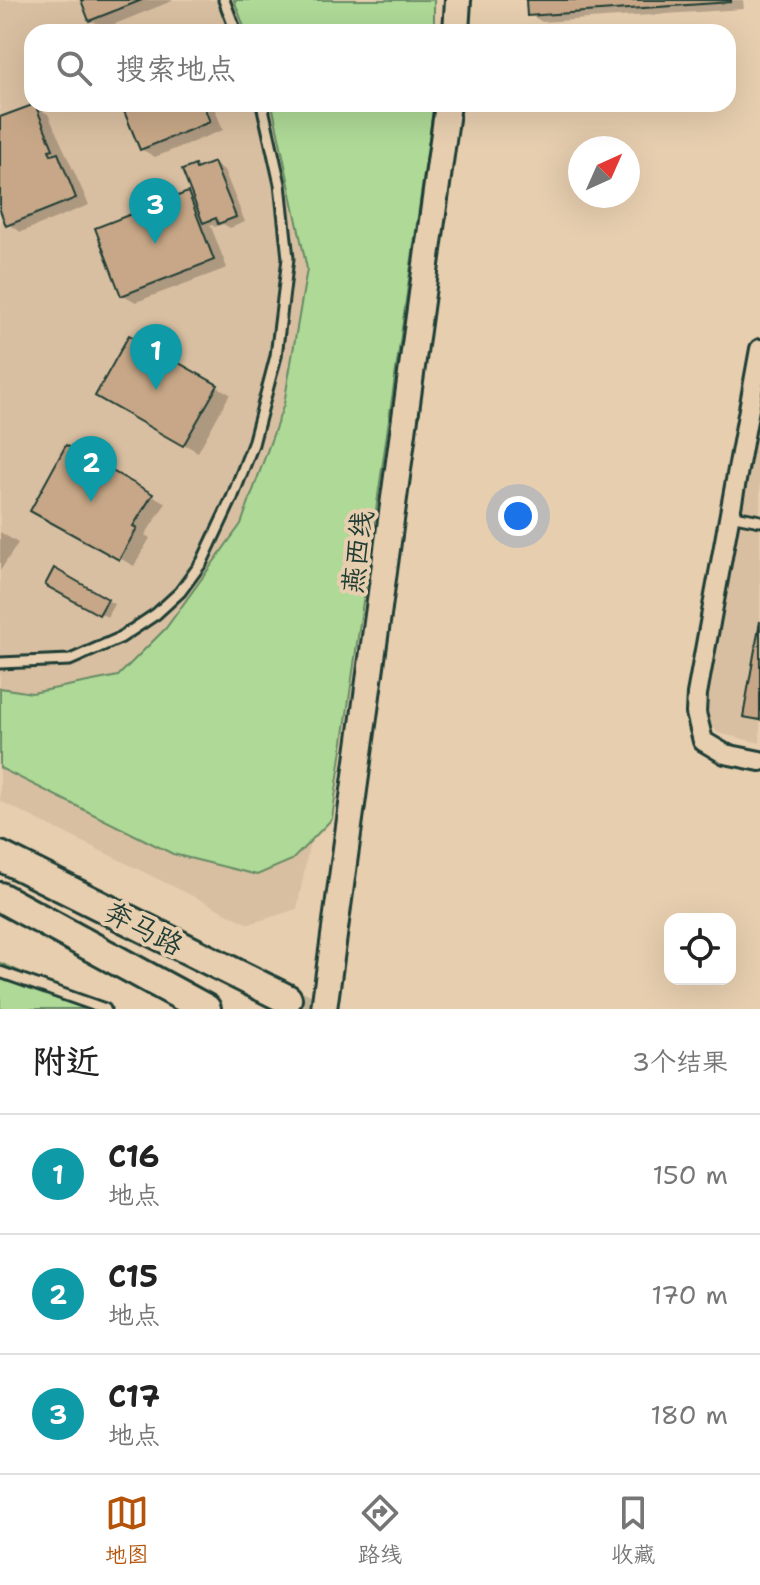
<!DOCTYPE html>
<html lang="zh">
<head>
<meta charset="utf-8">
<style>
  :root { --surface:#fff; --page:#f6f6f6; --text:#222; --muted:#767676; --line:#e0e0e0; --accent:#b45309 }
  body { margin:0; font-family:"Shantell Sans","LXGW WenKai TC",sans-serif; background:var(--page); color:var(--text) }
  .controls { position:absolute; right:24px; bottom:24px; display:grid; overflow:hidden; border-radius:16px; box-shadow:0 8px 32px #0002 }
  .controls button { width:72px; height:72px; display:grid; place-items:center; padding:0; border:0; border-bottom:2px solid var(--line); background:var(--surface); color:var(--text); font:40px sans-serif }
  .compass { position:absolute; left:568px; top:136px; width:72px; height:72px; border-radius:50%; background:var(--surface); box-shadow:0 8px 32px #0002; rotate:45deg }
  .you { position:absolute; left:518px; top:516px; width:28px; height:28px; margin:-20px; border:6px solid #fff; border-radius:50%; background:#1a73e8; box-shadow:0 0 0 12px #1a73e833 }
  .badge { display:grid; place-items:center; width:52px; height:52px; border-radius:50%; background:var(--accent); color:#fff; font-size:26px; font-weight:700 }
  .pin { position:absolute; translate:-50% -66px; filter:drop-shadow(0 2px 4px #0008) }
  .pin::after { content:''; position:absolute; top:42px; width:28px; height:24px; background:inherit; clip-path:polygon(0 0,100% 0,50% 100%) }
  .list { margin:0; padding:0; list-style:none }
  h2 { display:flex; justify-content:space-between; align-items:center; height:104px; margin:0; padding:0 32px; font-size:34px }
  h2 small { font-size:26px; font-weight:400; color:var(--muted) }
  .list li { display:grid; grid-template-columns:52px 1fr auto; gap:24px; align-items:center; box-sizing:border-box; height:120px; padding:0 32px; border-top:2px solid var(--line) }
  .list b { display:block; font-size:30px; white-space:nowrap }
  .list p { margin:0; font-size:26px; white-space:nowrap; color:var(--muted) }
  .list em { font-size:26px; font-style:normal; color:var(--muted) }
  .icon { flex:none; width:44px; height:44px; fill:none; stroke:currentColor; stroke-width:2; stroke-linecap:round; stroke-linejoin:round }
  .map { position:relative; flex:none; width:760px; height:1009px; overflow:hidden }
  .search { position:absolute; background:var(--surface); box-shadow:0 8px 32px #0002; left:24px; right:24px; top:24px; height:88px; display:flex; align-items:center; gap:20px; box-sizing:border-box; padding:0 28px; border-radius:24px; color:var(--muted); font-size:30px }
  .sheet { height:464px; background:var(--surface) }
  nav { display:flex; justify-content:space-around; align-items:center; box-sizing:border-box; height:112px; border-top:2px solid var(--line); background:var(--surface); font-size:22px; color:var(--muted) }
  nav a { display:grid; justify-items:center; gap:4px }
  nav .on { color:var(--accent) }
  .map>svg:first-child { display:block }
  .built { fill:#d9bfa1 }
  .green { fill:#aed996; stroke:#668b65; stroke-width:2 }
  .shadow { fill:#0003 }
  .building { fill:#c7a787; stroke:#1f3d34; stroke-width:2 }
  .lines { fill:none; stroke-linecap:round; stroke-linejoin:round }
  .primary-tunnel { stroke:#bfb196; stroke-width:28; stroke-dasharray:28 14; stroke-linecap:butt }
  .service-casing { stroke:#1f3d34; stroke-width:15 }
  .minor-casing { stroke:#1f3d34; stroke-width:24 }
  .secondary-casing { stroke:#1f3d34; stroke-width:30 }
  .primary-casing { stroke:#1f3d34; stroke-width:34 }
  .service { stroke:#e7ceaf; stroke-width:9 }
  .minor { stroke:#e7ceaf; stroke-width:18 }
  .secondary { stroke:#e7ceaf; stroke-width:24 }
  .primary { stroke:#e7ceaf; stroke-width:28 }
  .labels { text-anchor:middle; stroke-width:8; stroke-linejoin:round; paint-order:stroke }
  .street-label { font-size:28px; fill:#1f3d34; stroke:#e7ceaf }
</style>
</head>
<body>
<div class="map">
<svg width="760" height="1009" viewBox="0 0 760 1009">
  <rect width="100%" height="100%" fill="#e7ceaf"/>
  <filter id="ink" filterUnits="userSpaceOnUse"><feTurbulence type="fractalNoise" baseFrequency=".0125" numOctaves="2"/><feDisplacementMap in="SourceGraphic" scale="16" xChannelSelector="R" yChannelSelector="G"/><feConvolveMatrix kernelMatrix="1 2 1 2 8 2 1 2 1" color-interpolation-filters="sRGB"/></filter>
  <g filter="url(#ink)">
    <g class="built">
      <polygon points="0,0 436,0 432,32 32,32 32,104 423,104 366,547 297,909 249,924 0,801"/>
      <polygon points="760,405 760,743 718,733 706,720 704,707"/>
    </g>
    <g class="green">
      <polygon points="234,0 434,0 434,32 246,32"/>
      <polygon points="272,104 434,104 332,819 292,860 257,875 173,854 0,768 0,688 32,693 118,676 166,628 241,524 284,404 307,269"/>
      <polygon points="0,963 105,1009 0,1009"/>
    </g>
    <g class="shadow">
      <polygon points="83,0 172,0 172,1 105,28 91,20"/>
      <polygon points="528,0 743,0 744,9 542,22 529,14"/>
      <polygon points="121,104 213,104 223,130 155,157 141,149"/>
      <polygon points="34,106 48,114 89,205 21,232 8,224 0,205 0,119"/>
      <polygon points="214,164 224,170 245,222 230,228 223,224 215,227 210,224 227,268 136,302 123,295 188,195 196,199 195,167 199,170"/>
      <polygon points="130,337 230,394 198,452 98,396"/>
      <polygon points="67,448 166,503 145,535 150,538 134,566 32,510"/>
      <polygon points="0,532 18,543 0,571"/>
      <polygon points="54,571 114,604 107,617 47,584"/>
    </g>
    <g class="building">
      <polygon points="81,0 142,0 89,21"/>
      <polygon points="526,0 731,0 731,2 527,16"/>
      <polygon points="35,104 53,149 49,150 51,155 58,153 76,198 6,226 0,210 0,117"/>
      <polygon points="121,104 203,104 210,122 140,150"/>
      <polygon points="214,162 236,217 218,224 216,218 203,223 182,170 195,165 196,169"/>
      <polygon points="188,192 214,260 121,296 95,228"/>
      <polygon points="129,335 218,385 183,446 95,396"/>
      <polygon points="66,445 153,494 133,526 137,528 119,560 30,511"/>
      <polygon points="54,568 108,599 99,615 45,585"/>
      <polygon points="760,621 760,720 743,717"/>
    </g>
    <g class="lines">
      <polyline class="primary-tunnel" points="287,999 307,1009"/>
      <g class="service-casing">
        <g id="service">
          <polyline points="224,0 236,32"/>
          <polyline points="730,515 760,521"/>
          <polyline points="0,663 70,660 120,638 156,614 180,592 202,562 232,498 253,444 276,356 288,258 280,184 262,104"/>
          <polyline points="0,972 105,1009"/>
        </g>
      </g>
      <g class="minor-casing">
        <polyline id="minor" points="760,349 697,694 696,713 703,741 725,754 760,761"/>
      </g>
      <g class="secondary-casing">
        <g id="secondary">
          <polyline points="456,32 458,0"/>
          <polyline points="324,1009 448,104"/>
        </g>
      </g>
      <g class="primary-casing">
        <g id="primary">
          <polyline points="0,856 287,999"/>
          <polyline points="0,897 206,1009"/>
        </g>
      </g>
      <use href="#service" class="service"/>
      <use href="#minor" class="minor"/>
      <use href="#secondary" class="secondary"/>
      <use href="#primary" class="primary"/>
    </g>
  </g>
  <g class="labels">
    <g class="street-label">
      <text transform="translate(357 552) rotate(-82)" y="10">燕西线</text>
      <text transform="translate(144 928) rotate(27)" y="10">奔马路</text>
    </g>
  </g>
</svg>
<div class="controls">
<button><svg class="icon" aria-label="locate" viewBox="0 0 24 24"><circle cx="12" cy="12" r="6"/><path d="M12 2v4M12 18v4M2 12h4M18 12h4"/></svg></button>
</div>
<svg class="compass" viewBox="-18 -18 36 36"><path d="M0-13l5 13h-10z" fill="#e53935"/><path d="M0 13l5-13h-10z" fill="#767676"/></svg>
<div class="you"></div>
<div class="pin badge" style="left:156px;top:390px;background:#0f9aa8">1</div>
<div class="pin badge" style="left:91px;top:502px;background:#0f9aa8">2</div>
<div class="pin badge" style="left:155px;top:244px;background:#0f9aa8">3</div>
<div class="search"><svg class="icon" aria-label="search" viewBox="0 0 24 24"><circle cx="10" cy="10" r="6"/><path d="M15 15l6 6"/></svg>搜索地点</div>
</div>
<section class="sheet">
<h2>附近<small>3个结果</small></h2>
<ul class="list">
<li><span class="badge" style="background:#0f9aa8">1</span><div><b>C16</b><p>地点</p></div><em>150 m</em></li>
<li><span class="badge" style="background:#0f9aa8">2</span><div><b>C15</b><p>地点</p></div><em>170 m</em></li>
<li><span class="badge" style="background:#0f9aa8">3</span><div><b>C17</b><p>地点</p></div><em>180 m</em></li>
</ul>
</section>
<nav>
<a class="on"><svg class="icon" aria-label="map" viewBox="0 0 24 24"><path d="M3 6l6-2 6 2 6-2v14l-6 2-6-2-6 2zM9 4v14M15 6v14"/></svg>地图</a>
<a><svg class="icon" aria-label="directions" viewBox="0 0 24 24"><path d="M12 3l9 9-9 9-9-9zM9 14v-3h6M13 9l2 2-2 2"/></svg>路线</a>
<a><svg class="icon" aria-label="saved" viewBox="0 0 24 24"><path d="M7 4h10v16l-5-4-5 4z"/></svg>收藏</a>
</nav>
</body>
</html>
